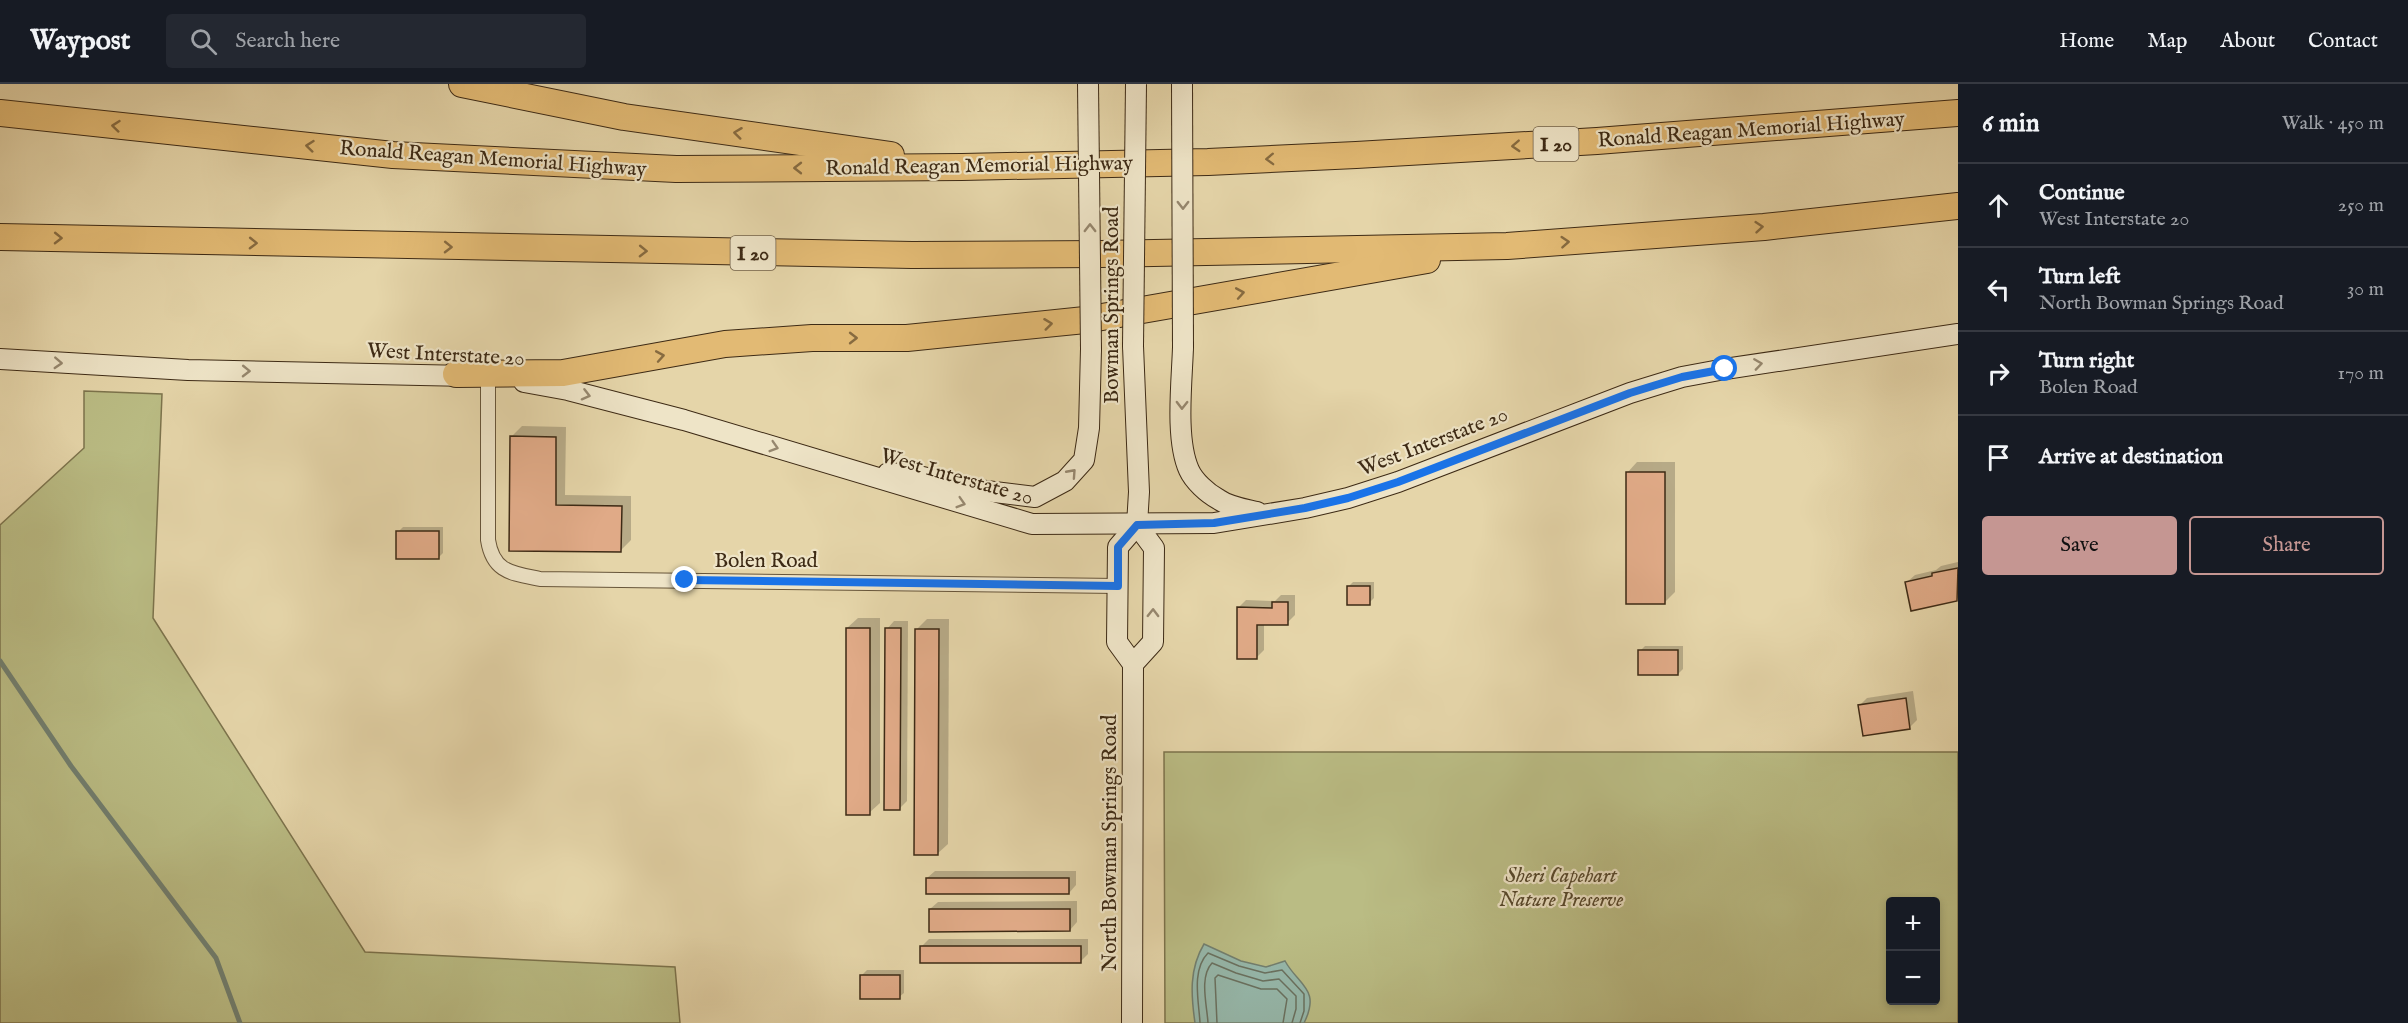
<!DOCTYPE html>
<html lang="en">
<head>
<meta charset="utf-8">
<style>
  :root { --surface:#171b24; --page:#242831; --text:#f1f3f6; --muted:#9ea1a6; --line:#363941; --accent:#c59692 }
  body { margin:0; font-family:"IM FELL English",serif; background:var(--page); color:var(--text) }
  .controls { position:absolute; right:18px; bottom:18px; display:grid; overflow:hidden; border-radius:6px; box-shadow:0 3px 9px #0003 }
  .controls button { width:54px; height:54px; display:grid; place-items:center; padding:0; border:0; border-bottom:2px solid var(--line); background:var(--surface); color:var(--text); font:30px sans-serif }
  .stop { position:absolute; width:18px; height:18px; margin:-14px; border:4px solid #1a73e8; border-radius:50%; background:#fff }
  .stop.end { background:#1a73e8; border-color:#fff; box-shadow:0 2px 6px #0008 }
  .list { margin:0; padding:0; list-style:none }
  h2 { display:flex; justify-content:space-between; align-items:center; height:78px; margin:0; padding:0 24px; font-size:26px }
  h2 small { font-size:20px; font-weight:400; color:var(--muted) }
  .list li { display:grid; grid-template-columns:39px 1fr auto; gap:18px; align-items:center; box-sizing:border-box; height:84px; padding:0 24px; border-top:2px solid var(--line) }
  .list b { display:block; font-size:22px; white-space:nowrap }
  .list p { margin:0; font-size:20px; white-space:nowrap; color:var(--muted) }
  .list em { font-size:20px; font-style:normal; color:var(--muted) }
  .actions { display:flex; gap:12px; padding:18px 24px }
  .actions a { flex:1; padding:14px 0; border:2px solid var(--accent); border-radius:6px; text-align:center; font-size:21px; color:var(--accent) }
  .actions .main { background:var(--accent); color:#111 }
  .icon { flex:none; width:33px; height:33px; fill:none; stroke:currentColor; stroke-width:2; stroke-linecap:round; stroke-linejoin:round }
  .map { position:relative; flex:none; width:1958px; height:939px; overflow:hidden }
  header { display:flex; align-items:center; gap:36px; box-sizing:border-box; height:84px; padding:0 30px; background:var(--surface); border-bottom:2px solid var(--line) }
  header strong { font-size:28px }
  nav { display:flex; gap:33px; margin-inline-start:auto; font-size:21px }
  .search { width:420px; height:54px; background:var(--page); display:flex; align-items:center; gap:15px; box-sizing:border-box; padding:0 21px; border-radius:6px; color:var(--muted); font-size:22px }
  main { display:flex }
  aside { flex:1; background:var(--surface) }
  .map>svg:first-child { display:block }
  .green { fill:#babc84; stroke:#7c734c; stroke-width:1.5; fill-rule:evenodd }
  .water { fill:#96b8ab; stroke:#727f6f; stroke-width:1.5 }
  .shadow { fill:#0003 }
  .lines { fill:none; stroke-linecap:round; stroke-linejoin:round }
  .shore { stroke:#6a7160; stroke-width:1.5 }
  .stream { stroke:#727f6f; stroke-width:5 }
  .building { fill:#e0aa87; stroke:#3d2a15; stroke-width:1.5 }
  .street-casing { stroke:#67553a; stroke-width:16 }
  .secondary-casing { stroke:#3d2a15; stroke-width:22 }
  .highway-casing { stroke:#3d2a15; stroke-width:28 }
  .street { stroke:#eee4c7; stroke-width:14 }
  .secondary { stroke:#eee4c7; stroke-width:20 }
  .highway { stroke:#e2ba74; stroke-width:26 }
  .secondary-bridge-casing { stroke:#3d2a15; stroke-width:22; stroke-linecap:butt }
  .secondary-bridge { stroke:#eee4c7; stroke-width:20 }
  .oneway { stroke:#876b40 }
  .oneway2 { stroke:#96876e }
  .route { stroke:#1a73e8; stroke-width:8 }
  .labels { text-anchor:middle; stroke-width:4.5; stroke-linejoin:round; paint-order:stroke }
  .shield { fill:#eee4c7; stroke:#72624a; stroke-width:1.5 }
  .shield-label { font-size:20px; font-weight:bold; fill:#3d2a15 }
  .street-label { font-size:21px; fill:#3d2a15; stroke:#eee4c7 }
  .park-label { font-size:21px; font-style:italic; fill:#56472b; stroke:#eee4c7 }
</style>
</head>
<body>
<header>
<strong>Waypost</strong>
<div class="search"><svg class="icon" aria-label="search" viewBox="0 0 24 24"><circle cx="10" cy="10" r="6"/><path d="M15 15l6 6"/></svg>Search here</div>
<nav><a>Home</a><a>Map</a><a>About</a><a>Contact</a></nav>
</header>
<main>
<div class="map">
<svg width="1958" height="939" viewBox="0 0 1958 939">
  <rect width="100%" height="100%" fill="#e5d5a9"/>
  <filter id="stains"><feTurbulence type="fractalNoise" baseFrequency=".00333" numOctaves="4"/><feColorMatrix values="0 0 0 0 .2 0 0 0 0 .09 0 0 0 0 .02 0 0 0 .5 -.17"/></filter>
  <radialGradient id="worn" r=".72"><stop offset=".6" stop-color="#630" stop-opacity="0"/><stop offset="1" stop-color="#630" stop-opacity=".3"/></radialGradient>
  <g class="green">
    <polygon points="84,307 162,310 153,534 365,868 675,883 680,939 0,939 0,441 84,364"/>
    <path d="M 1164,668 L 1958,668 L 1958,939 L 1165,939 ZM 1890,818 L 1936,818 L 1936,916 L 1890,916 Z"/>
  </g>
  <path class="water" d="M 1204,860 L 1241,877 L 1266,883 L 1285,877 C 1299,902 1321,905 1304,939 L 1195,939 C 1191,911 1189,885 1204,860 Z"/>
  <g class="shadow">
    <polygon points="522,342 566,343 565,411 631,412 631,456 621,466 510,465 511,353"/>
    <polygon points="1637,378 1675,378 1675,508 1665,518 1627,389"/>
    <polygon points="403,443 443,443 443,469 438,474 398,448"/>
    <polygon points="1958,478 1958,514 1956,516 1907,498 1915,491 1936,486 1941,482"/>
    <polygon points="1353,498 1374,498 1374,514 1369,519 1348,503"/>
    <polygon points="1281,511 1295,511 1295,531 1287,539 1264,539 1264,566 1257,573 1238,524 1246,516 1275,517"/>
    <polygon points="858,534 880,534 880,719 869,729 847,544"/>
    <polygon points="927,535 949,535 948,760 937,770 917,545"/>
    <polygon points="894,537 908,537 907,717 899,725 887,545"/>
    <polygon points="1645,562 1683,562 1683,585 1678,590 1640,567"/>
    <polygon points="1913,607 1917,636 1910,643 1859,622 1867,614"/>
    <polygon points="935,787 1076,787 1076,801 1069,809 927,794"/>
    <polygon points="1077,817 1077,838 1070,846 930,825 938,818"/>
    <polygon points="929,855 1088,855 1088,870 1080,878 921,863"/>
    <polygon points="867,886 904,886 904,909 899,913 862,891"/>
  </g>
  <g class="lines">
    <g class="shore">
      <path d="M 1200,939 C 1199,918 1191,886 1208,869 L 1239,882 L 1265,889 L 1282,886 L 1304,910 L 1304,927 L 1300,939"/>
      <path d="M 1208,939 C 1207,921 1199,893 1212,879 L 1236,889 L 1263,897 L 1279,895 L 1296,912 L 1296,925 L 1292,939"/>
      <polyline points="1217,939 1215,894 1218,891 1261,905 1277,905 1287,915 1283,939"/>
    </g>
    <polyline class="stream" points="0,577 71,682 216,874 240,939"/>
  </g>
  <g class="building">
    <polygon points="510,352 556,353 556,421 622,422 621,468 509,467"/>
    <rect x="1626" y="388" width="39" height="132"/>
    <rect x="396" y="447" width="43" height="28"/>
    <polygon points="1958,484 1957,517 1911,527 1905,498 1932,492 1932,489"/>
    <rect x="1347" y="502" width="23" height="19"/>
    <polygon points="1272,518 1288,518 1288,541 1257,541 1257,575 1237,575 1237,523 1272,524"/>
    <rect x="846" y="544" width="24" height="187"/>
    <polygon points="885,544 901,544 900,726 884,726"/>
    <polygon points="915,545 939,545 938,771 914,771"/>
    <rect x="1638" y="566" width="40" height="25"/>
    <polygon points="1906,614 1910,645 1863,652 1858,621"/>
    <rect x="926" y="794" width="143" height="16"/>
    <polygon points="929,825 1070,825 1070,847 929,848"/>
    <rect x="920" y="862" width="161" height="17"/>
    <rect x="860" y="891" width="40" height="24"/>
  </g>
  <g class="lines">
    <g class="street-casing">
      <path id="street" d="M 488,294 L 488,456 C 493,488 511,489 540,495 L 1118,502"/>
    </g>
    <g class="secondary-casing">
      <g id="secondary">
        <polyline points="1133,262 1139,408 1137,441"/>
        <path d="M 1183,263 C 1182,297 1175,355 1189,386 C 1194,397 1207,409 1218,415 C 1229,423 1244,425 1257,428"/>
        <polyline points="0,275 188,286 468,292"/>
        <polyline points="524,298 568,306 684,336 1032,440 1214,439 1305,424 1348,414 1398,398 1630,309 1682,293 1725,285 1958,250"/>
        <polyline points="888,389 914,391 978,406 1035,413 1065,397 1084,376 1089,344 1091,265"/>
        <polyline points="1133,580 1153,558 1154,464 1137,441"/>
        <polyline points="1132,939 1133,580 1117,558 1118,463 1137,441"/>
      </g>
    </g>
    <g class="highway-casing">
      <g id="highway">
        <polyline points="462,0 624,33 891,71"/>
        <polyline points="0,29 393,71 676,85 962,83 1208,78 1356,71 1597,57 1958,29"/>
        <polyline points="0,153 912,171 1101,170 1507,162 1764,143 1958,122"/>
        <polyline points="456,290 563,289 725,260 812,254 907,254 1085,236 1427,176"/>
      </g>
    </g>
    <use href="#street" class="street"/>
    <use href="#secondary" class="secondary"/>
    <use href="#highway" class="highway"/>
    <g class="secondary-bridge-casing">
      <g id="secondary-bridge">
        <polyline points="1088,0 1091,265"/>
        <polyline points="1182,0 1183,263"/>
        <polyline points="1133,262 1136,0"/>
      </g>
    </g>
    <use href="#secondary-bridge" class="secondary-bridge"/>
  </g>
  <defs><path id="oneway-chevron" d="M-2-3.5L2.5 0L-2 3.5" fill="none" stroke-width="1.6" stroke-linecap="round" stroke-linejoin="round" transform="scale(1.5)"/></defs>
  <g class="oneway">
    <use href="#oneway-chevron" transform="translate(116 42) rotate(-174)"/>
    <use href="#oneway-chevron" transform="translate(738 49) rotate(-173)"/>
    <use href="#oneway-chevron" transform="translate(310 62) rotate(-174)"/>
    <use href="#oneway-chevron" transform="translate(1516 62) rotate(177)"/>
    <use href="#oneway-chevron" transform="translate(1270 75) rotate(178)"/>
    <use href="#oneway-chevron" transform="translate(798 84) rotate(180)"/>
    <use href="#oneway-chevron" transform="translate(1759 143) rotate(-5)"/>
    <use href="#oneway-chevron" transform="translate(58 154) rotate(1)"/>
    <use href="#oneway-chevron" transform="translate(1565 158) rotate(-4)"/>
    <use href="#oneway-chevron" transform="translate(253 159) rotate(1)"/>
    <use href="#oneway-chevron" transform="translate(448 163) rotate(1)"/>
    <use href="#oneway-chevron" transform="translate(643 167) rotate(1)"/>
    <use href="#oneway-chevron" transform="translate(1240 209) rotate(-10)"/>
    <use href="#oneway-chevron" transform="translate(1048 240) rotate(-7)"/>
    <use href="#oneway-chevron" transform="translate(853 254)"/>
    <use href="#oneway-chevron" transform="translate(660 272) rotate(-10)"/>
  </g>
  <g class="oneway2">
    <use href="#oneway-chevron" transform="translate(1183 121) rotate(90)"/>
    <use href="#oneway-chevron" transform="translate(1090 144) rotate(-90)"/>
    <use href="#oneway-chevron" transform="translate(58 279) rotate(3)"/>
    <use href="#oneway-chevron" transform="translate(1758 280) rotate(-8)"/>
    <use href="#oneway-chevron" transform="translate(246 287) rotate(1)"/>
    <use href="#oneway-chevron" transform="translate(586 311) rotate(14)"/>
    <use href="#oneway-chevron" transform="translate(1182 321) rotate(91)"/>
    <use href="#oneway-chevron" transform="translate(774 363) rotate(17)"/>
    <use href="#oneway-chevron" transform="translate(1072 389) rotate(-48)"/>
    <use href="#oneway-chevron" transform="translate(961 419) rotate(17)"/>
    <use href="#oneway-chevron" transform="translate(1153 529) rotate(-89)"/>
  </g>
  <g class="lines">
    <polyline class="route" points="685,496 1118,502 1118,463 1137,441 1214,439 1305,424 1348,414 1398,398 1630,309 1682,293 1725,285"/>
  </g>
  <g class="labels">
    <g class="shield">
      <rect x="1533.5" y="43" width="45" height="34" rx="4.5"/>
      <rect x="730.5" y="152" width="45" height="34" rx="4.5"/>
    </g>
    <g class="shield-label">
      <text x="1556" y="67">I 20</text>
      <text x="753" y="176">I 20</text>
    </g>
    <g class="street-label">
      <text transform="translate(1751 45) rotate(-4)" y="7">Ronald Reagan Memorial Highway</text>
      <text transform="translate(493 74) rotate(4)" y="7">Ronald Reagan Memorial Highway</text>
      <text transform="translate(979 81) rotate(-1)" y="7">Ronald Reagan Memorial Highway</text>
      <text transform="translate(1111 221) rotate(-90)" y="7">Bowman Springs Road</text>
      <text transform="translate(446 270) rotate(3)" y="7">West Interstate 20</text>
      <text transform="translate(1433 357) rotate(-21)" y="7">West Interstate 20</text>
      <text transform="translate(957 392) rotate(16)" y="7">West Interstate 20</text>
      <text x="766" y="483">Bolen Road</text>
      <text transform="translate(1109 759) rotate(-90)" y="7">North Bowman Springs Road</text>
    </g>
    <g class="park-label">
      <text x="1561" y="798">Sheri Capehart<tspan x="1561" dy="24">Nature Preserve</tspan></text>
    </g>
  </g>
  <rect width="100%" height="100%" filter="url(#stains)"/>
  <rect width="100%" height="100%" fill="url(#worn)"/>
</svg>
<div class="controls">
<button>+</button>
<button>−</button>
</div>
<div class="stop" style="left:1725px;top:285px"></div>
<div class="stop end" style="left:685px;top:496px"></div>
</div>
<aside>
<h2>6 min<small>Walk · 450 m</small></h2>
<ul class="list">
<li><svg class="icon" aria-label="ahead" viewBox="0 0 24 24"><path d="M12 20V5M6 11l6-6 6 6"/></svg><div><b>Continue</b><p>West Interstate 20</p></div><em>250 m</em></li>
<li><svg class="icon" aria-label="left" viewBox="0 0 24 24"><path d="M17 20v-9H6M10 6l-5 5 5 5"/></svg><div><b>Turn left</b><p>North Bowman Springs Road</p></div><em>30 m</em></li>
<li><svg class="icon" aria-label="right" viewBox="0 0 24 24"><path d="M7 20v-9h11M14 6l5 5-5 5"/></svg><div><b>Turn right</b><p>Bolen Road</p></div><em>170 m</em></li>
<li><svg class="icon" aria-label="arrive" viewBox="0 0 24 24"><path d="M6 21V4h12l-3 4 3 4H6"/></svg><div><b>Arrive at destination</b></div></li>
</ul>
<div class="actions"><a class="main">Save</a><a>Share</a></div>
</aside>
</main>
</body>
</html>
